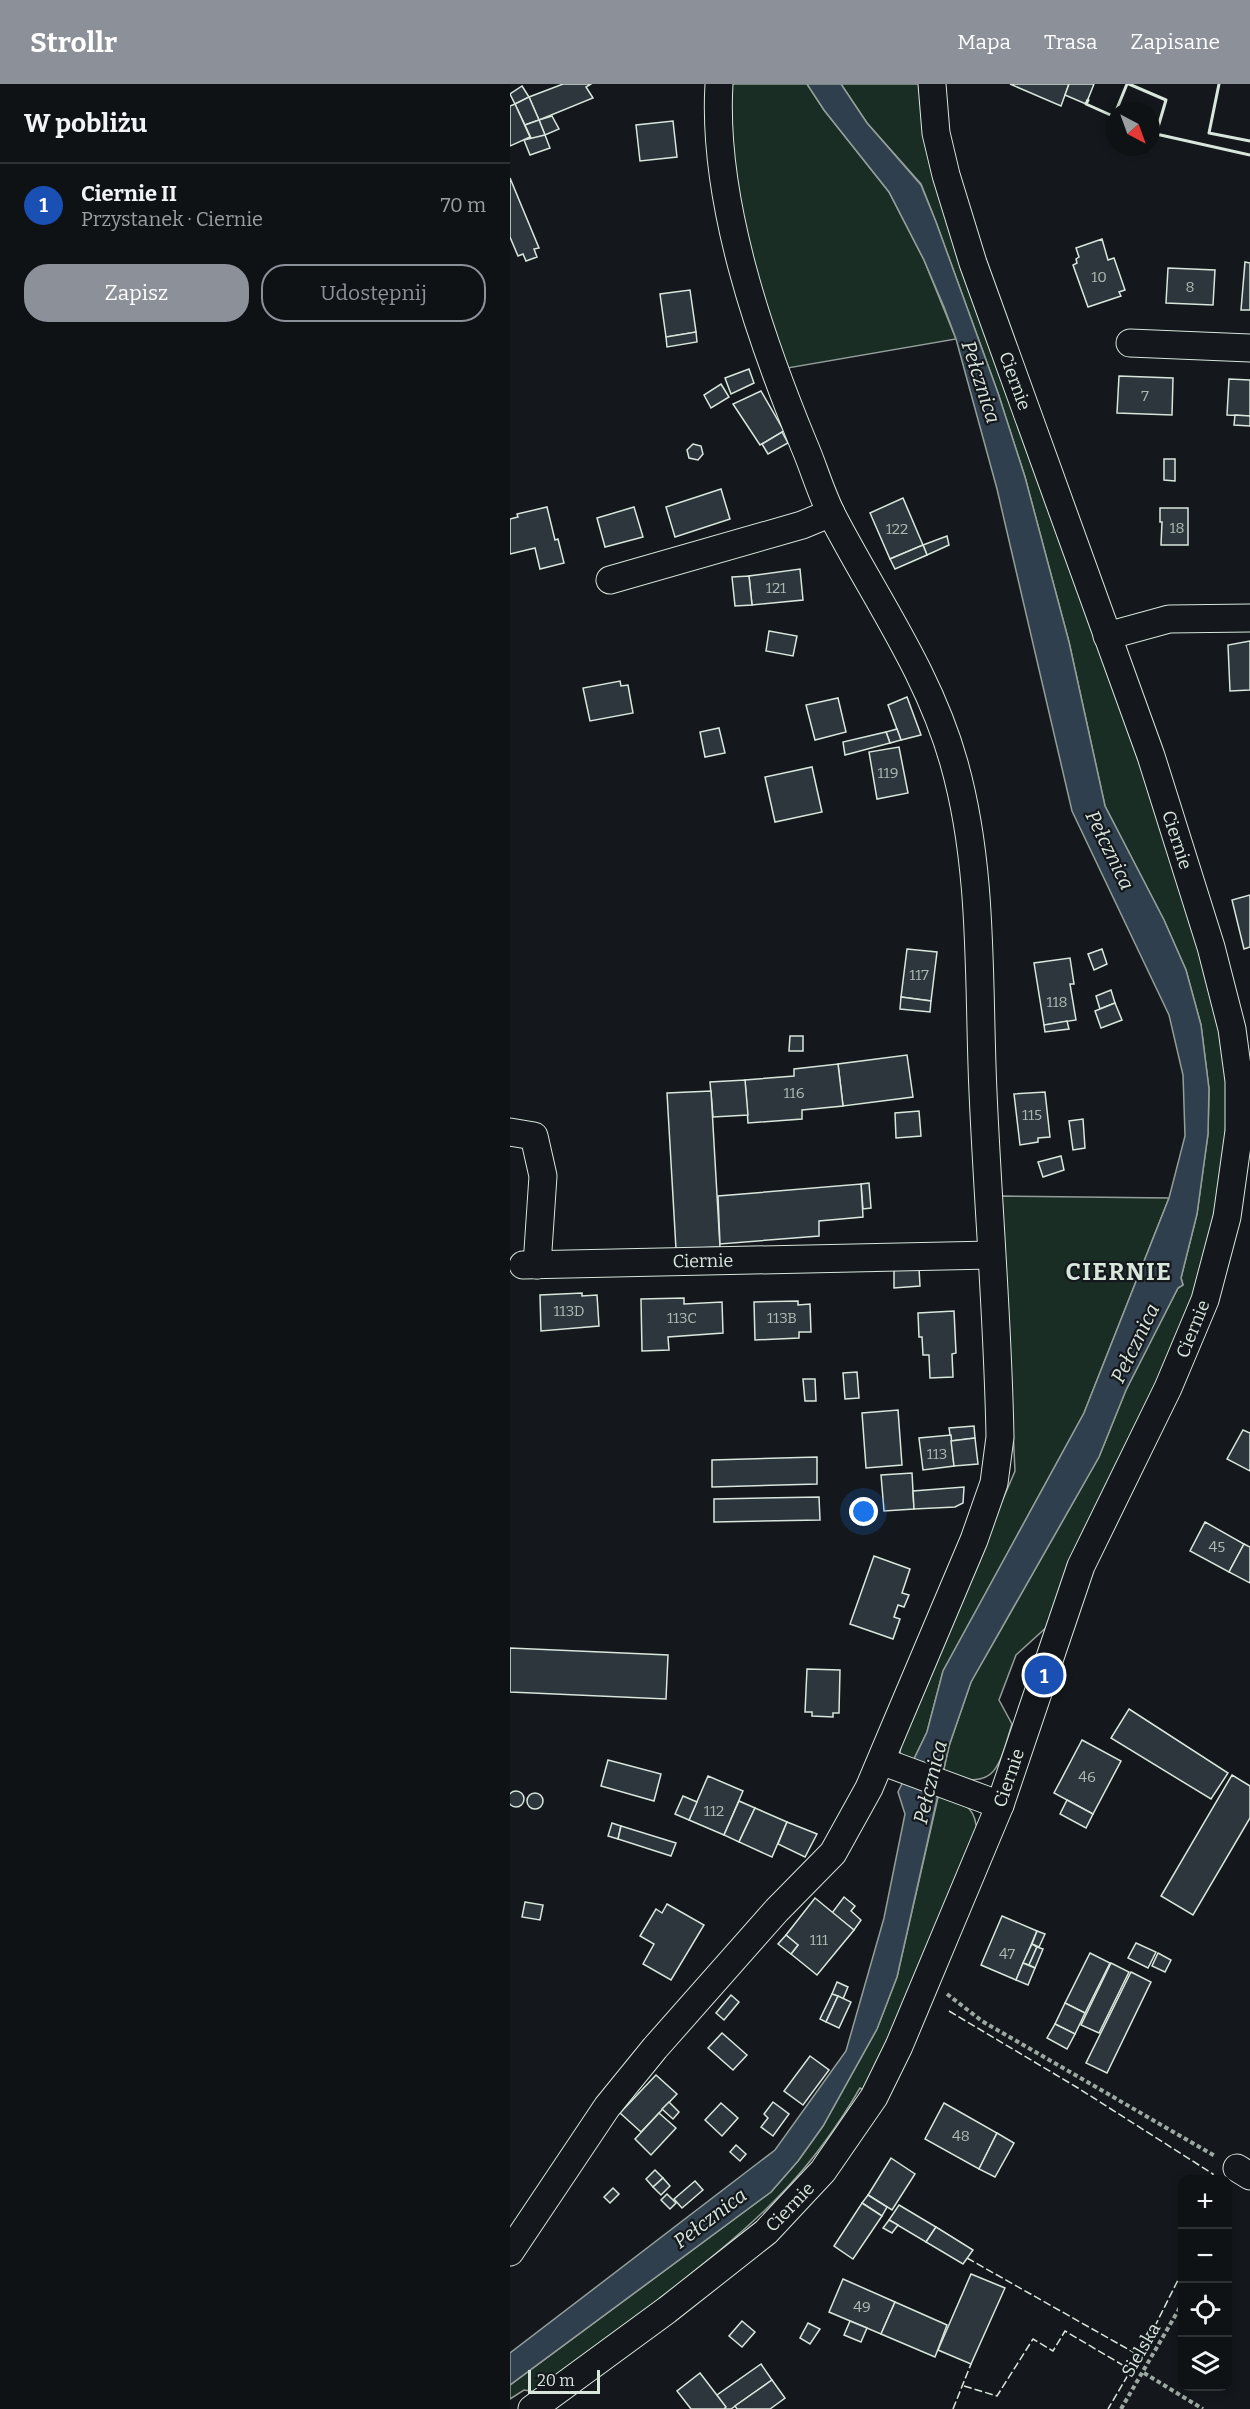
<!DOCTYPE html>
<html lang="pl">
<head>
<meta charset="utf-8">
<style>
  :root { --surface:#0f1215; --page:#181b1e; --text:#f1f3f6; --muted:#9b9ea0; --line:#2f3234; --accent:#8c9099 }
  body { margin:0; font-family:Bitter,serif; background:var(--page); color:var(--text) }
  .controls { position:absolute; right:18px; bottom:18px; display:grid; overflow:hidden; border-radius:12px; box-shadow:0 3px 9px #0003 }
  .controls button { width:54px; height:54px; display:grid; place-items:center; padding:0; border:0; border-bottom:2px solid var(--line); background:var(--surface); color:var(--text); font:30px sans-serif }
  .compass { position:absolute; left:596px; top:18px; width:54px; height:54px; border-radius:50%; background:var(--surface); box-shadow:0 3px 9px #0003; rotate:139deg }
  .scale { position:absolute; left:18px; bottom:15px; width:72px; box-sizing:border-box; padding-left:6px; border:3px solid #d8e6dc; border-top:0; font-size:16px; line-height:21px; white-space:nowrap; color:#d8e6dc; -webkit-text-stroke:4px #14181c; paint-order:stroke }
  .you { position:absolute; left:354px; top:1428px; width:21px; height:21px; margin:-15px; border:4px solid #fff; border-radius:50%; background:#1a73e8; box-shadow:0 0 0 9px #1a73e833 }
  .badge { display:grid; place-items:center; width:39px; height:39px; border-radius:50%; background:var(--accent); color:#fff; font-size:20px; font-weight:700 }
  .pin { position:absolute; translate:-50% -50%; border:3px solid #fff; box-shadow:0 2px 6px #0006 }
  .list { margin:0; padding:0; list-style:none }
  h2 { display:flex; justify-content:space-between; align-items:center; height:78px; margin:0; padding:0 24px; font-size:26px }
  h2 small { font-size:20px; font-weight:400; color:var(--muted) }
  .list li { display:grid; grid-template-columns:39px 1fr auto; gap:18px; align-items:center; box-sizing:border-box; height:84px; padding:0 24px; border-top:2px solid var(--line) }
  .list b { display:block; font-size:22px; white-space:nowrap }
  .list p { margin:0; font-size:20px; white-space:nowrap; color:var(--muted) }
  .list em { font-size:20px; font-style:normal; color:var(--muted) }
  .actions { display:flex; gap:12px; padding:18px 24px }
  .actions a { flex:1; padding:14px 0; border:2px solid var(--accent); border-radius:24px; text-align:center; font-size:21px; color:var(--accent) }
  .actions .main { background:var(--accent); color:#fff }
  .icon { flex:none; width:33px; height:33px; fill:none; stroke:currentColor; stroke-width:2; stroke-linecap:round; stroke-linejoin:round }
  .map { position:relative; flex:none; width:740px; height:2325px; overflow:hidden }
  header { display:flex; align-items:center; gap:36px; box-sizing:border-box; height:84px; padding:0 30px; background:var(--accent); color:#fff }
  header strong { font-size:28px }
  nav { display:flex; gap:33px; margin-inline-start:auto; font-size:21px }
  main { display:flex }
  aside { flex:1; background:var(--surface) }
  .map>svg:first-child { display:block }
  .green { fill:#1a2d24; stroke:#939e99; stroke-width:1.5 }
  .water { fill:#2f3f4d; stroke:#939e99; stroke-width:1.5 }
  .building { fill:#2c363c; stroke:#d8e6dc; stroke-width:1.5 }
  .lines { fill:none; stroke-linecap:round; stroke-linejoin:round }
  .minor-casing { stroke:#d8e6dc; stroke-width:29 }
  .path { stroke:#9da8a2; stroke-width:4; stroke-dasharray:4.5 3; stroke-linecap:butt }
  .minor { stroke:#14181c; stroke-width:27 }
  .fence { stroke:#d8e6dc; stroke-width:1.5; stroke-dasharray:8 3; stroke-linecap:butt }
  .wall { stroke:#d8e6dc; stroke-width:3 }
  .labels { text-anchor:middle; stroke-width:4.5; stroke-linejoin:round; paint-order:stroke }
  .number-label { font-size:15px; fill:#adbab4 }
  .street-label { font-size:18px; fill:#d8e6dc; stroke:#14181c }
  .water-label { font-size:20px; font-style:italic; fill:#d8e6dc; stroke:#14181c }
  .district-label { font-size:24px; font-weight:bold; letter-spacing:1.5px; fill:#d8e6dc; stroke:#14181c }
</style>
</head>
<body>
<header>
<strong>Strollr</strong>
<nav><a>Mapa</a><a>Trasa</a><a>Zapisane</a></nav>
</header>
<main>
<aside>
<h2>W pobliżu<small></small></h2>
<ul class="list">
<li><span class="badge" style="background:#1a4fb4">1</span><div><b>Ciernie II</b><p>Przystanek · Ciernie</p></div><em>70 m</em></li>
</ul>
<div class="actions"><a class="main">Zapisz</a><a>Udostępnij</a></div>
</aside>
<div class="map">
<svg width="740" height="2325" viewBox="0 0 740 2325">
  <rect width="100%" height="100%" fill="#14181c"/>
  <g class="green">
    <polygon points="218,0 297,0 314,26 379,108 414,176 446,255 272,285 225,108"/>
    <path d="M 331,0 L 410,0 L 536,413 L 667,786 L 711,947 L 718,999 L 713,1093 L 685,1211 L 540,1540 L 506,1571 L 489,1616 L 502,1640 C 488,1685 486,1708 433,1689 L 439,1662 L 461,1598 L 589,1373 L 616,1306 L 668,1204 L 673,1201 L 671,1194 L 687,1130 L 698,1050 L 699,1005 L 691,941 L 676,886 L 654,836 L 595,722 L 559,558 L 515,393 L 488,309 L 426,138 L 411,100 L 357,39 Z"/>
    <polygon points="492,1112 659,1114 574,1329 433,1587 417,1648 402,1679 394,1676 390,1668 394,1646 505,1387"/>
    <path d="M 429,1709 C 453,1720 466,1720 467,1750 L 355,2007 L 350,2004 C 303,2085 255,2131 182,2189 L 185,2193 L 27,2308 L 14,2306 L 0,2315 L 0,2301 L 261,2108 L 288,2077 L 313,2042 L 367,1945 L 387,1893 Z"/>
  </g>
  <polygon class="water" points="297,0 331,0 357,39 411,101 426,138 488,309 515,393 559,558 595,722 654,836 676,886 691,941 699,1005 698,1050 687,1130 671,1194 673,1201 668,1204 616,1306 589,1373 461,1598 439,1662 387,1893 367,1945 313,2042 288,2077 261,2108 0,2301 0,2269 265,2066 336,1967 374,1834 395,1730 388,1708 417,1648 433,1587 574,1329 659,1114 675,1052 673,991 659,931 562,727 487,405 446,255 434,223 414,176 379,108 314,26"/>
  <g class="building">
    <polygon points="53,0 81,0 76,3 83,14 29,36 19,13"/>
    <polygon points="500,0 559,0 551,22"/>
    <polygon points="559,0 584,0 576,20 555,11"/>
    <polygon points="12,2 19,13 5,20 0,10"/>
    <polygon points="19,13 29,36 15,41 5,20"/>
    <polygon points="5,20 20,53 0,62 0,22"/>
    <polygon points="42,32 49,45 35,51 29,36"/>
    <polygon points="29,36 35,51 22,56 15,41"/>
    <polygon points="163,37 167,73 130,77 126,41"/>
    <polygon points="35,51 40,64 20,71 14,56"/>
    <polygon points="0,94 29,164 24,165 27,173 16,177 13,170 8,172 0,153"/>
    <polygon points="592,155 598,176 604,174 615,206 609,208 611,212 578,223 563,181 567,179 566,175 569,173 566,164"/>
    <polygon points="735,178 740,179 740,226 731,226"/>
    <polygon points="658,184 705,186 703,221 656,219"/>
    <polygon points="180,206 186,248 156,253 150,210"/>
    <polygon points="186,248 187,258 157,263 156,253"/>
    <polygon points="239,285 244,299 221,310 215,294"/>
    <polygon points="609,292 663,294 662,331 607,329"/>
    <polygon points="719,295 740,296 740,332 717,331"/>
    <polygon points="211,300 219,313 201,324 194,311"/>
    <polygon points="251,307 274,347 250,361 223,320"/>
    <polygon points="725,331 740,332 740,342 724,341"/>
    <polygon points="272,348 278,359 258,370 252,360"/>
    <polygon points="183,360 191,362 193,370 188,376 179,374 177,366"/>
    <polygon points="654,375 665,375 665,397 654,396"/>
    <polygon points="211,405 220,435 165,453 156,423"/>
    <polygon points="393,414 413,461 380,475 360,429"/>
    <polygon points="37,423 45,456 48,455 54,479 30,485 25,464 0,470 0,435 8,433 7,430"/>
    <polygon points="124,423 133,453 95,463 87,434"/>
    <polygon points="650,424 678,424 678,461 651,461 652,438 650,438"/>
    <polygon points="437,452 439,461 417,471 413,461"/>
    <polygon points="413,461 417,471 385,485 380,475"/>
    <polygon points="290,485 293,516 242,521 239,492"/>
    <polygon points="239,492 242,521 225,522 222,493"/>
    <polygon points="259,547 287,552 283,572 256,567"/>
    <polygon points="740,557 740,606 720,607 718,561"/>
    <polygon points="110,597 111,602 118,601 123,629 80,637 73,604"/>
    <polygon points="397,613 411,651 391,656 378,621"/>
    <polygon points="328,614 336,648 305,656 296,621"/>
    <polygon points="209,644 215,669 195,673 190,648"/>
    <polygon points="387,645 391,656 380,659 376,648"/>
    <polygon points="376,648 380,659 335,671 333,658"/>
    <polygon points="389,663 398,709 367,715 359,668"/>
    <polygon points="302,683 312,728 265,738 255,693"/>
    <polygon points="740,811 740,863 734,865 722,816"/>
    <polygon points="397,865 427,868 421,917 391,913"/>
    <polygon points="592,865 597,880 584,886 578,870"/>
    <polygon points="560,874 564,900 560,900 566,936 534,941 524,879"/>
    <polygon points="601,906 605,919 590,925 586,912"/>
    <polygon points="391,913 421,917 420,928 390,925"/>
    <polygon points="605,919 612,936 591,944 585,927"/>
    <polygon points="557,937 559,945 535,948 534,941"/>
    <polygon points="280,952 293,952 293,967 279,967"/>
    <polygon points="397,971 403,1013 333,1022 328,980"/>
    <polygon points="328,980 333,1022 292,1026 292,1035 238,1039 235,996 284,992 284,985"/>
    <polygon points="235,996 238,1031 203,1033 200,998"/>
    <polygon points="201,1007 210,1163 166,1165 157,1009"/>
    <polygon points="535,1008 540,1053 528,1054 528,1058 510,1061 504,1010"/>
    <polygon points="409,1027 411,1052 386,1054 385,1029"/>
    <polygon points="573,1035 575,1064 563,1066 559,1037"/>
    <polygon points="551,1072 554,1086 533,1093 528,1078"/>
    <polygon points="359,1099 361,1124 353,1125 351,1100"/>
    <polygon points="351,1100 353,1133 309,1137 309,1152 210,1160 208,1112"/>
    <polygon points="409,1184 410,1202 384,1204 384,1185"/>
    <polygon points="72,1209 72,1212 87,1211 89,1242 31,1247 30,1211"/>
    <polygon points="174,1214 174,1220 212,1218 213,1249 158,1253 159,1266 132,1267 131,1215"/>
    <polygon points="288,1217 288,1221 300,1220 301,1248 289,1248 289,1254 245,1256 244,1218"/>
    <polygon points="444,1227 446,1269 442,1270 443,1293 420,1294 419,1271 413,1271 412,1253 409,1253 408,1229"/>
    <polygon points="347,1288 349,1314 335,1315 333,1289"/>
    <polygon points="293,1295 305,1295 306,1317 295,1317"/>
    <polygon points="388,1326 392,1381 356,1384 352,1329"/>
    <polygon points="464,1342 465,1354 441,1357 439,1344"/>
    <polygon points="733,1346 740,1349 740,1387 717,1375"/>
    <polygon points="441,1351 444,1382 413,1386 409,1354"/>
    <polygon points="465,1354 468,1380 444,1382 441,1357"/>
    <polygon points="307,1373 307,1400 202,1403 202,1376"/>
    <polygon points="402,1389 404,1425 374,1427 371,1391"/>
    <polygon points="454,1403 453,1419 445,1423 404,1425 403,1407"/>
    <polygon points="309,1413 310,1436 204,1438 204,1415"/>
    <polygon points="695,1438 734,1460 719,1488 680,1467"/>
    <polygon points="734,1460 740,1463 740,1499 719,1488"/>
    <polygon points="364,1472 400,1485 392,1509 399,1511 394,1523 388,1521 384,1533 390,1535 383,1555 340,1540"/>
    <polygon points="0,1564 158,1571 156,1615 0,1608"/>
    <polygon points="297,1585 330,1586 329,1629 323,1629 323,1633 302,1632 302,1628 295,1628"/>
    <polygon points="619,1625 718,1689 701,1715 601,1654"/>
    <polygon points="572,1656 611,1677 583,1730 544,1709"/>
    <polygon points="98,1676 151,1690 144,1717 91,1702"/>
    <polygon points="722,1691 740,1702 740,1734 683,1831 651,1812"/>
    <polygon points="198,1692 233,1707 214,1751 179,1736"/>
    <circle cx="6" cy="1715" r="8"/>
    <circle cx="25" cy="1717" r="8"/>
    <polygon points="173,1712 187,1718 179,1736 165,1730"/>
    <polygon points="557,1716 583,1730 576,1744 550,1730"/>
    <polygon points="229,1717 245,1724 229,1758 214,1751"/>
    <polygon points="245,1724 277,1738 262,1773 229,1758"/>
    <polygon points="277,1738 307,1750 295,1773 268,1760"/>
    <polygon points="102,1739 111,1742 108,1755 98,1752"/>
    <polygon points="111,1742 166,1759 161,1772 108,1755"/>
    <polygon points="334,1813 345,1822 341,1827 351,1836 344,1846 322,1829"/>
    <polygon points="305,1814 344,1846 307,1891 281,1870 288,1861 276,1851"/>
    <polygon points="15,1818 33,1821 30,1836 12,1833"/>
    <polygon points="157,1820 194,1841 161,1896 133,1880 144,1860 130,1852 146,1825 152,1829"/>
    <polygon points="492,1832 527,1847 506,1896 471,1881"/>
    <polygon points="527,1847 535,1850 529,1863 522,1860"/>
    <polygon points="276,1851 288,1861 281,1870 268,1860"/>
    <polygon points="626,1859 646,1868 638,1884 618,1874"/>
    <polygon points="522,1860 527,1863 519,1881 513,1879"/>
    <polygon points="527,1863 533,1865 525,1884 519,1881"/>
    <polygon points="580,1869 600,1879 575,1929 555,1919"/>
    <polygon points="648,1869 661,1876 655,1888 642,1882"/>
    <polygon points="513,1879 525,1884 518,1901 506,1896"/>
    <polygon points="601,1879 619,1888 589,1949 571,1941"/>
    <polygon points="621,1888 641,1898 597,1989 576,1979"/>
    <polygon points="327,1898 338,1903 333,1915 322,1910"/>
    <polygon points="322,1910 328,1912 316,1938 310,1935"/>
    <polygon points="221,1911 229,1918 214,1936 206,1929"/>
    <polygon points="328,1912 341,1918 329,1944 316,1938"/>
    <polygon points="555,1919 575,1929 565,1950 545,1940"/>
    <polygon points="545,1940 565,1950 557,1965 537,1954"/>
    <polygon points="212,1949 237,1971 223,1986 198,1964"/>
    <polygon points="300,1972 319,1986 293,2021 274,2007"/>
    <polygon points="146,1991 167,2010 131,2048 110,2029"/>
    <polygon points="159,2018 169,2028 163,2035 152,2025"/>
    <polygon points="263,2018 279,2030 263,2052 251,2043 258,2034 254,2030"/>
    <polygon points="211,2019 228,2034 212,2052 195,2036"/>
    <polygon points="434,2019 487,2049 469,2085 415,2055"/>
    <polygon points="149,2029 166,2044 141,2071 125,2055"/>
    <polygon points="487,2049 504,2059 485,2093 469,2085"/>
    <polygon points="226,2061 236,2070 230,2077 220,2068"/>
    <polygon points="381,2074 405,2090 382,2126 358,2111"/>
    <polygon points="145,2086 153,2094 143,2103 136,2095"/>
    <polygon points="153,2094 160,2102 151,2111 143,2103"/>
    <polygon points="185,2097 193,2106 172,2124 164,2115"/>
    <polygon points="103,2104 109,2110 100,2119 94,2113"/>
    <polygon points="157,2110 166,2119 160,2125 151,2116"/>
    <polygon points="358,2111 377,2123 372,2132 352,2119"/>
    <polygon points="352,2119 372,2132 343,2175 324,2162"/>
    <polygon points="389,2121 426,2143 416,2158 379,2136"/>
    <polygon points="379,2136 388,2141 382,2149 373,2144"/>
    <polygon points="426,2143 463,2166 453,2180 416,2158"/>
    <polygon points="461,2190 495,2204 461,2280 428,2266"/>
    <polygon points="333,2195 385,2218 371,2250 319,2228"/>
    <polygon points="385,2218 437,2241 425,2273 371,2250"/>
    <polygon points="232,2237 245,2248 232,2263 219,2252"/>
    <polygon points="340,2237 357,2244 351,2258 334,2251"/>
    <polygon points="298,2239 310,2245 300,2260 290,2254"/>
    <polygon points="251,2280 262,2296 221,2325 215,2325 207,2311"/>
    <polygon points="190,2289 216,2323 214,2325 181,2325 167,2307"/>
    <polygon points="262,2296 275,2314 260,2325 227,2325 225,2322"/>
  </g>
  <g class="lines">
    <g class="minor-casing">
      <g id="minor">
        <polyline points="620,259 740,264"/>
        <polyline points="100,496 292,441 321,429"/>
        <polyline points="597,552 659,535 740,534"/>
        <polyline points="0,1048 24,1052 33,1092 27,1181"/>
        <polyline points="13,1181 481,1171"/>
        <polyline points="371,1677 490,1721"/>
        <polyline points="727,2084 740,2092"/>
        <path d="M 0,2168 L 97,2023 L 145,1964 L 267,1826 L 323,1769 L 359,1704 L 464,1456 L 484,1399 L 490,1353 C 488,1238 478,1123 473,1008 C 468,898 474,785 444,679 C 419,589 365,514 323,433 C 311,410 304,384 294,361 C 250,254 202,117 209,0"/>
        <polyline points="22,2325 157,2226 256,2148 313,2087 364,2013 389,1962 490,1721 571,1482 658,1304 695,1216 717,1133 729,1047 729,997 722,945 701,863 641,672 463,179 436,91 426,49 422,0"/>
      </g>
    </g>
    <g class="path">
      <polyline points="437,1910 472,1937 705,2072"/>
      <polyline points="634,2289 693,2325"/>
      <polyline points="611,2325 672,2220"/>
    </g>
    <use href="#minor" class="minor"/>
    <g class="fence">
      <polyline points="439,1927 568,2004 703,2090 702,2096"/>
      <polyline points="457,2174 630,2272 672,2188"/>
      <polyline points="454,2302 487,2312 523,2255 543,2267 555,2247 621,2286 598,2325"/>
      <polyline points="443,2325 461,2280"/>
    </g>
    <g class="wall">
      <polyline points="619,0 656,16 646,50 641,48"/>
      <polyline points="709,0 699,49 740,57"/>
      <polyline points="578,16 576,20 605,33"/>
      <polyline points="606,27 617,0"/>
      <polyline points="646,50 740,71"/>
    </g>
  </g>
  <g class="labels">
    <g class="number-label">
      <text x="589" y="198">10</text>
      <text x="680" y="208">8</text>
      <text x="635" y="317">7</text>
      <text x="667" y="449">18</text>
      <text x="387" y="450">122</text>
      <text x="266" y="509">121</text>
      <text x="378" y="694">119</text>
      <text x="409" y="896">117</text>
      <text x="547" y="923">118</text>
      <text x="284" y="1014">116</text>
      <text x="522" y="1036">115</text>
      <text x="59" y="1232">113D</text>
      <text x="172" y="1239">113C</text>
      <text x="272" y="1239">113B</text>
      <text x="427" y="1375">113</text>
      <text x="707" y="1468">45</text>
      <text x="577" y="1698">46</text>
      <text x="204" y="1732">112</text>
      <text x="309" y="1861">111</text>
      <text x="497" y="1875">47</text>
      <text x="451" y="2057">48</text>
      <text x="352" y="2228">49</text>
    </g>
    <g class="street-label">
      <text transform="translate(505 297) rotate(70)" y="6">Ciernie</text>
      <text transform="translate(667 756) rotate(72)" y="6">Ciernie</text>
      <text transform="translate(193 1177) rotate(-1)" y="6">Ciernie</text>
      <text transform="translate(683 1245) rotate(-68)" y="6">Ciernie</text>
      <text transform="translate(499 1694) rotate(-71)" y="6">Ciernie</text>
      <text transform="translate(280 2123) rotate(-46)" y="6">Ciernie</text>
      <text transform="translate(631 2266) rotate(-60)" y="6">Sielska</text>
    </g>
    <g class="water-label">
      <text transform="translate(471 298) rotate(72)" y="7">Pełcznica</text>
      <text transform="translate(600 766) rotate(64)" y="7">Pełcznica</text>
      <text transform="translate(625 1259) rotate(-64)" y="7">Pełcznica</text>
      <text transform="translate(420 1698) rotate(-76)" y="7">Pełcznica</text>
      <text transform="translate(200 2134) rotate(-37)" y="7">Pełcznica</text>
    </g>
    <g class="district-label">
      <text x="609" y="1196">CIERNIE</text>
    </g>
  </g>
</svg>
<div class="controls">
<button>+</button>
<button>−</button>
<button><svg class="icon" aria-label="locate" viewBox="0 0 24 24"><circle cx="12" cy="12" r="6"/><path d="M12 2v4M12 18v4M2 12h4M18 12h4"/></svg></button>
<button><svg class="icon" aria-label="layers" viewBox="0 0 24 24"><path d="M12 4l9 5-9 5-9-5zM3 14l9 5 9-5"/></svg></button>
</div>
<svg class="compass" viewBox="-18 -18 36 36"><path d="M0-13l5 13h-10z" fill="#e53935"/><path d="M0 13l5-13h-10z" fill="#9b9ea0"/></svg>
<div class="scale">20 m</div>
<div class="you"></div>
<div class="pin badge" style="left:534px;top:1591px;background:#1a4fb4">1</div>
</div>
</main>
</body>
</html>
